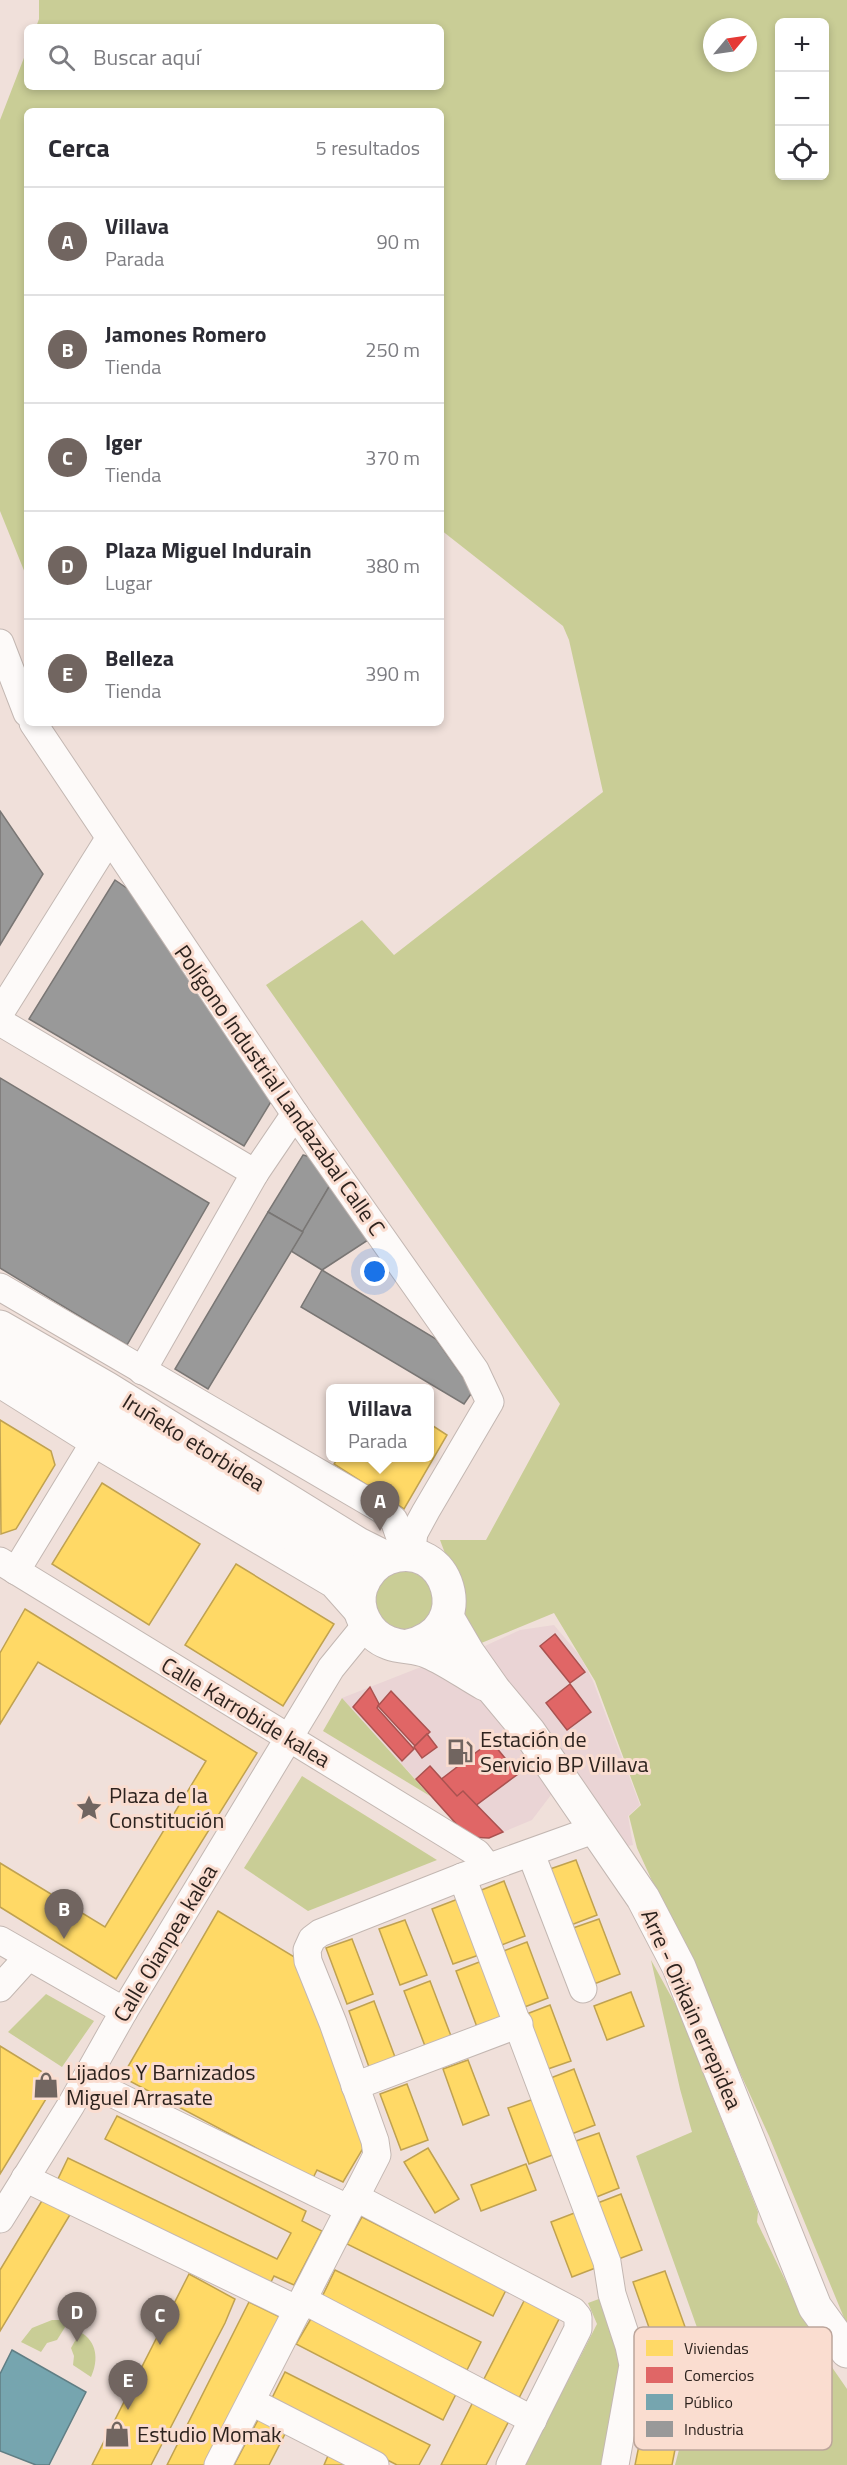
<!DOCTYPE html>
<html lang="es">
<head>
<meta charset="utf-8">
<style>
  :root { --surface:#fff; --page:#f7f7f7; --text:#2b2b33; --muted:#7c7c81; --line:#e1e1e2; --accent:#716560 }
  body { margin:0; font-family:"Titillium Web",sans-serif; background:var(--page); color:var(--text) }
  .controls { position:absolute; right:18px; top:18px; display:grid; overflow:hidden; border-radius:9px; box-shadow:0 3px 9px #0003 }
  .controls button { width:54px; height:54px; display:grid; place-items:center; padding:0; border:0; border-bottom:2px solid var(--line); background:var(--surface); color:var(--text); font:30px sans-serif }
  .compass { position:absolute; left:703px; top:18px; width:54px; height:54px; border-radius:50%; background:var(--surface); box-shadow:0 3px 9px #0003; rotate:61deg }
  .you { position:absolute; left:375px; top:1272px; width:21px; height:21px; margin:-15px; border:4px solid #fff; border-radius:50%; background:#1a73e8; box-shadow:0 0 0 9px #1a73e833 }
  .badge { display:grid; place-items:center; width:39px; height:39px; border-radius:50%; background:var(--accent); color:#fff; font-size:20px; font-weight:700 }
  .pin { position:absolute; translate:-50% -50px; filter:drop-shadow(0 2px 3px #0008) }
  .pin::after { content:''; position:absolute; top:32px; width:21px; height:18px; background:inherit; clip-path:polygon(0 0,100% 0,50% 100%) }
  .popup { position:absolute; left:326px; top:1384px; width:108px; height:78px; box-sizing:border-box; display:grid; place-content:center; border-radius:9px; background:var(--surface); filter:drop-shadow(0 2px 4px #0005); font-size:20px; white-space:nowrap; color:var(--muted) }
  .popup b { font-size:22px; color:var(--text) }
  .popup::after { content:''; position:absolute; left:50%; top:100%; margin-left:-12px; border:12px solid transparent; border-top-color:var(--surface) }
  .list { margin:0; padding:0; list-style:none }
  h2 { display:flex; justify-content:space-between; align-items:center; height:78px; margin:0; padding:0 24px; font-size:26px }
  h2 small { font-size:20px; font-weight:400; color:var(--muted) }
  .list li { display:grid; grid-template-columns:39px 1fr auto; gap:18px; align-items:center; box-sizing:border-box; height:108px; padding:0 24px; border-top:2px solid var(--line) }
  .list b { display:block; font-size:22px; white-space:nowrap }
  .list p { margin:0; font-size:20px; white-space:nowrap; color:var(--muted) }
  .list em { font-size:20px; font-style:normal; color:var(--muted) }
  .icon { flex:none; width:33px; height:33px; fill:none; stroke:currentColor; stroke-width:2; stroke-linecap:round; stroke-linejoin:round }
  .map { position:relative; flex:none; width:847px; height:2465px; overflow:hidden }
  .search { position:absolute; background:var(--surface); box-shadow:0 3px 9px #0003; left:24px; top:24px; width:420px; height:66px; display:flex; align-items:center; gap:15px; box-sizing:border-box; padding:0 21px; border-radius:9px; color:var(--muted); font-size:22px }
  .panel { position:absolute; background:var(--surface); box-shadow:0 3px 9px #0003; left:24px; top:108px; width:420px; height:618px; border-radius:9px }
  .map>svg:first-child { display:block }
  .commercial { fill:#ead4d5 }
  .green { fill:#c9cd96; fill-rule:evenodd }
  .homes { fill:#ffd966; stroke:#c0a250; stroke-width:1.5 }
  .shops { fill:#e06666; stroke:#aa5250; stroke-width:1.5 }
  .public { fill:#76a5af; stroke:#607e84; stroke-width:1.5 }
  .industry { fill:#999; stroke:#797674; stroke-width:1.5 }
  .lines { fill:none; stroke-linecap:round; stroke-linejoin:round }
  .minor-casing { stroke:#c3b7b2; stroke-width:29 }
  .major-casing { stroke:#c3b7b2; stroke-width:35 }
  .minor { stroke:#fdfaf9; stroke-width:27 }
  .major { stroke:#fdfaf9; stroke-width:33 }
  .labels { text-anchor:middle; stroke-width:6; stroke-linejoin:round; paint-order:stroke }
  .street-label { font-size:22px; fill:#2d231e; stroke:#faddd0 }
  .poi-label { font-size:22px; fill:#2d231e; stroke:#faddd0; text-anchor:start }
  .key { fill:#faddd0; stroke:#bca59b; stroke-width:1.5 }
  .key-label { font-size:16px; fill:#2d231e }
</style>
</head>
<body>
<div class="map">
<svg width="847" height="2465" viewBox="0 0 847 2465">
  <rect width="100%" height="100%" fill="#f0e0da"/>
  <g class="commercial">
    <polygon points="554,1625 580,1656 593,1681 640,1805 628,1816 633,1845 628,1846 578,1775 476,1650 520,1630"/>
    <polygon points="426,1665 464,1680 557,1787 532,1820 489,1838 468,1837 342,1698"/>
  </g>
  <g class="green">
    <path d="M 39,0 L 847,0 L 847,2325 L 769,2136 L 637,1848 L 629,1816 L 641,1805 L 595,1681 L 554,1613 L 474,1646 L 467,1627 L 460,1576 L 446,1556 L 440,1540 L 486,1540 L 560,1404 L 266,985 L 362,920 L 394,955 L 603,792 L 569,640 L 563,626 L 441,530 L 441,111 L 27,111 L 27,578 L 0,511 L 0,120 L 27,50 L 27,87 L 441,87 L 441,27 L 36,27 L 39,19 ZM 780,22 L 824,22 L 824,176 L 780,176 ZM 712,27 L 748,27 L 748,63 L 712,63 Z"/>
    <circle cx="404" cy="1600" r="29"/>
    <polygon points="342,1698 430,1796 323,1731"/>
    <polygon points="302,1776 437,1860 308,1911 244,1868"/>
    <polygon points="651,1960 678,2009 758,2212 757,2222 790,2290 827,2360 847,2389 847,2465 675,2465 705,2350 636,2156 692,2132 680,2089"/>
    <polygon points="46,1994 94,2021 62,2067 8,2032"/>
    <polygon points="607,2296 623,2341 609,2465 525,2465 597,2324 588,2303"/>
    <polygon points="52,2320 60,2320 67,2324 57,2340 47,2343 41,2352 21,2342 32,2328"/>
    <path d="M 80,2332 C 97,2341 99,2360 91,2377 L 73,2365 L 74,2356 L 71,2348 Z"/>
  </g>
  <g class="homes">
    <polygon points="0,1420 51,1451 55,1465 16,1529 1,1534"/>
    <polygon points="430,1424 447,1435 404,1509 334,1464 338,1458 430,1458"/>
    <polygon points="102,1483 200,1544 149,1625 52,1564"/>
    <polygon points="236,1564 334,1624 283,1706 185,1645"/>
    <polygon points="25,1609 257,1753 116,1979 0,1907 0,1863 105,1927 206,1761 38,1662 0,1724 0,1653"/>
    <polygon points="576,1860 597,1915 571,1925 550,1869"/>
    <polygon points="504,1881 525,1936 499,1946 479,1891"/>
    <polygon points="458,1899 479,1955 453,1964 432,1909"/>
    <polygon points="218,1911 296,1958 365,2145 343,2182 317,2170 313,2178 122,2077"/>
    <polygon points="599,1919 620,1974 594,1984 573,1928"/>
    <polygon points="405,1920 427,1975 400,1985 379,1929"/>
    <polygon points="352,1939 373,1994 347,2004 326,1948"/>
    <polygon points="527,1942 548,1998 522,2008 501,1952"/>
    <polygon points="482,1961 503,2017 477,2027 456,1971"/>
    <polygon points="430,1981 451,2036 425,2046 404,1991"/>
    <polygon points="631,1992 644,2026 607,2040 594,2006"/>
    <polygon points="374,2001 395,2057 369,2067 349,2011"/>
    <polygon points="550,2005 571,2061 545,2070 524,2015"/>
    <polygon points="0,2046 57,2081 0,2174"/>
    <polygon points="468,2060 489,2115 463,2125 443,2069"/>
    <polygon points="574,2069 595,2125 569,2135 548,2079"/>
    <polygon points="407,2084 428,2140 401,2150 380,2094"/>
    <polygon points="534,2099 555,2154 529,2164 508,2108"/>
    <polygon points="117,2116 306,2211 302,2221 322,2231 294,2285 274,2276 269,2286 57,2181 68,2158 277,2259 291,2233 105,2139"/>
    <polygon points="599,2133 619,2188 594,2198 573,2142"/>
    <polygon points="428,2148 459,2199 435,2213 404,2162"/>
    <polygon points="526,2164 536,2190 481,2211 471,2185"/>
    <polygon points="621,2194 642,2250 616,2260 595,2204"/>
    <polygon points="43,2199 71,2213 0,2331 0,2270"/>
    <polygon points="577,2212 598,2267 572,2277 551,2222"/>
    <polygon points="362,2217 506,2290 493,2316 347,2244"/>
    <polygon points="335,2270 481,2342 467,2370 321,2299"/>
    <polygon points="665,2271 694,2352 672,2465 635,2465 658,2353 633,2282"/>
    <polygon points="189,2274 235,2299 225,2323 151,2465 92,2465"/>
    <polygon points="525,2299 560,2317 519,2398 484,2379"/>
    <polygon points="249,2302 280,2317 206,2465 167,2465"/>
    <polygon points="312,2317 458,2390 443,2420 296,2344"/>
    <polygon points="285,2372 430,2445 419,2465 397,2465 271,2400"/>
    <polygon points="474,2400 511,2417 486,2465 441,2465"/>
    <polygon points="259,2418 286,2432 269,2465 234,2465"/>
    <polygon points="330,2451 356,2465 324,2465"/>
  </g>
  <g class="shops">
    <polygon points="555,1634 585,1672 570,1683 540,1646"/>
    <polygon points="570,1684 591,1712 567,1730 546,1703"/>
    <polygon points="370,1687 379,1704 377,1708 414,1749 402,1761 353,1707"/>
    <polygon points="391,1691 430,1732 415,1746 378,1706"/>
    <polygon points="427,1734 437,1747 422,1758 414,1747"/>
    <polygon points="491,1741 518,1774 467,1812 440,1780"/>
    <polygon points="430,1766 457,1796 463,1791 503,1832 489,1838 468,1837 416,1779"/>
  </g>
  <polygon class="public" points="12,2350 86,2392 49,2465 36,2465 0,2451 0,2374"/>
  <g class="industry">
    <polygon points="0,811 43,874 0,945"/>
    <polygon points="115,880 128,889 272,1100 244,1146 29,1019"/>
    <polygon points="0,1078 209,1203 127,1345 0,1268"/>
    <polygon points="303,1155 311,1157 330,1185 303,1232 268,1212"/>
    <polygon points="330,1185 368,1240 322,1270 291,1251"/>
    <polygon points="268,1212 303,1232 208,1389 175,1369"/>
    <polygon points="322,1270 436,1339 473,1391 464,1404 301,1307"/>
  </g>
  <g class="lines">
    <g class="minor-casing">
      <g id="minor">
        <polyline points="0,643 27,713"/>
        <polyline points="33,723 295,1114 475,1370 490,1402 426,1511 414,1533 411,1555"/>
        <polyline points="0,1013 109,839"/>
        <polyline points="0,1022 255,1173"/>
        <polyline points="0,1287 381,1509 394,1520 406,1555"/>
        <polyline points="142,1371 255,1173 295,1114"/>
        <polyline points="0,1384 94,1443 333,1584 357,1611"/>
        <polyline points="0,1561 477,1853 488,1867"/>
        <polyline points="16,1571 94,1443"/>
        <polyline points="531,1854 583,1989"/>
        <polyline points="462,1877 607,2262 612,2294 629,2346 633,2365 615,2465"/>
        <polyline points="0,1940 124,2011"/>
        <polyline points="0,1988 28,1957"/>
        <polyline points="85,2080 349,2209"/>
        <polyline points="355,2086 519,2024"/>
        <polyline points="25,2178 298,2310"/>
        <polyline points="355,2197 573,2311 578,2317 578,2329 510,2465"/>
        <polyline points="0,2219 71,2105 124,2011 331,1668 366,1625"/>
        <polyline points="303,2300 533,2420"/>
        <polyline points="252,2402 375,2465"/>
        <polyline points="218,2465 377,2155 375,2141 333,2023 308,1961 307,1950 312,1939 320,1933 462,1877 596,1829"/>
      </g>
    </g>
    <g class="major-casing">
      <g id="major">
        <polyline points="0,1327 106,1388 358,1544 386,1558"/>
        <polyline points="0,1357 267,1517 343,1568 359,1593"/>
        <polyline points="447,1617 468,1653 494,1690 529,1732 643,1898 679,1967 815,2307 847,2351"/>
        <path d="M 408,1646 C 480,1630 447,1535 388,1558 C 374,1563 366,1574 361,1587 C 354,1609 367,1635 389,1643 C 402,1648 416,1646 429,1652 C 448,1660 467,1674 485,1684"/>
      </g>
    </g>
    <use href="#minor" class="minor"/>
    <use href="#major" class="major"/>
  </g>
  <defs>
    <g id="fuel-bare" transform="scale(2.07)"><path d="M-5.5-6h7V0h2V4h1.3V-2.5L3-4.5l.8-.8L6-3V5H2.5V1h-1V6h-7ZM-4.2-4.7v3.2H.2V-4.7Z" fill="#716560" stroke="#faddd0" stroke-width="2.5" paint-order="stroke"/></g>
    <g id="sight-bare" transform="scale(2.07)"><path d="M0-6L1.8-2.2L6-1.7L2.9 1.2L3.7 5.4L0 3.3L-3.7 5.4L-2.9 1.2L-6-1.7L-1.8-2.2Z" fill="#716560" stroke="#faddd0" stroke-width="2.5" paint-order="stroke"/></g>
    <g id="shop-bare" transform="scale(2.07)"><path d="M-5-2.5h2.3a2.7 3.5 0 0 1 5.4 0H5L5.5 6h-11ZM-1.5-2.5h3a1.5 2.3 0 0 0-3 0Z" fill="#716560" stroke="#faddd0" stroke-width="2.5" paint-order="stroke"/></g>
  </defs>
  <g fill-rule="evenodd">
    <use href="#fuel-bare" x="460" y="1752"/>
    <use href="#sight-bare" x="89" y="1808"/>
    <use href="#shop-bare" x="46" y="2085"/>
    <use href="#shop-bare" x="117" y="2434"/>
  </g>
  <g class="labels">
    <g class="street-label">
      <text transform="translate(280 1090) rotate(55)" y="8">Polígono Industrial Landazabal Calle C</text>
      <text transform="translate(194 1442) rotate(32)" y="8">Iruñeko etorbidea</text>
      <text transform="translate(246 1712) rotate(31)" y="8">Calle Karrobide kalea</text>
      <text transform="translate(165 1943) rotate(-59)" y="8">Calle Oianpea kalea</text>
      <text transform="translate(692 2009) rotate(66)" y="8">Arre - Orikain errepidea</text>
    </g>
    <g class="poi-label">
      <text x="480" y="1747">Estación de<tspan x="480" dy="25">Servicio BP Villava</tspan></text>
      <text x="109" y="1803">Plaza de la<tspan x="109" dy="25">Constitución</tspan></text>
      <text x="66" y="2080">Lijados Y Barnizados<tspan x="66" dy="25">Miguel Arrasate</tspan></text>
      <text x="137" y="2442">Estudio Momak</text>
    </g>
  </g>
  <rect x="634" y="2327" width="198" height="123" rx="9" class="key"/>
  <rect x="646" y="2340" width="27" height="16" fill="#ffd966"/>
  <rect x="646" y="2367" width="27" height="16" fill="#e06666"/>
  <rect x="646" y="2394" width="27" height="16" fill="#76a5af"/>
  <rect x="646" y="2421" width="27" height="16" fill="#999"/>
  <g class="key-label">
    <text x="684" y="2354">Viviendas</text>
    <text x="684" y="2381">Comercios</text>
    <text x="684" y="2408">Público</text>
    <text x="684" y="2435">Industria</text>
  </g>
</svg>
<div class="controls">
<button>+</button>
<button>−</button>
<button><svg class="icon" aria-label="locate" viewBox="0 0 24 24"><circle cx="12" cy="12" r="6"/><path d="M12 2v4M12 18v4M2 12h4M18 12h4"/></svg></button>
</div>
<svg class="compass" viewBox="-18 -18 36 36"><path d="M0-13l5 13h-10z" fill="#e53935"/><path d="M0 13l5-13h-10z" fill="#7c7c81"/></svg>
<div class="you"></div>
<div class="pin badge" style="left:380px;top:1531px">A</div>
<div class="popup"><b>Villava</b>Parada</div>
<div class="pin badge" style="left:64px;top:1939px">B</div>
<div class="pin badge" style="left:160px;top:2345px">C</div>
<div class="pin badge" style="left:77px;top:2342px">D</div>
<div class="pin badge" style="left:128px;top:2410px">E</div>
<div class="search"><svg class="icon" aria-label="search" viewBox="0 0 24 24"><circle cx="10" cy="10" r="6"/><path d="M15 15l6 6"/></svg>Buscar aquí</div>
<section class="panel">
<h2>Cerca<small>5 resultados</small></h2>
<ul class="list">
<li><span class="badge">A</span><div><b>Villava</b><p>Parada</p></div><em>90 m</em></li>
<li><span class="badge">B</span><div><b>Jamones Romero</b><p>Tienda</p></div><em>250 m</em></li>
<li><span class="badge">C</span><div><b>Iger</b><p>Tienda</p></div><em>370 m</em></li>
<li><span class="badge">D</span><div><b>Plaza Miguel Indurain</b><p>Lugar</p></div><em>380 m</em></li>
<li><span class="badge">E</span><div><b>Belleza</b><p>Tienda</p></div><em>390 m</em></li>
</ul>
</section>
</div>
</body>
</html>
